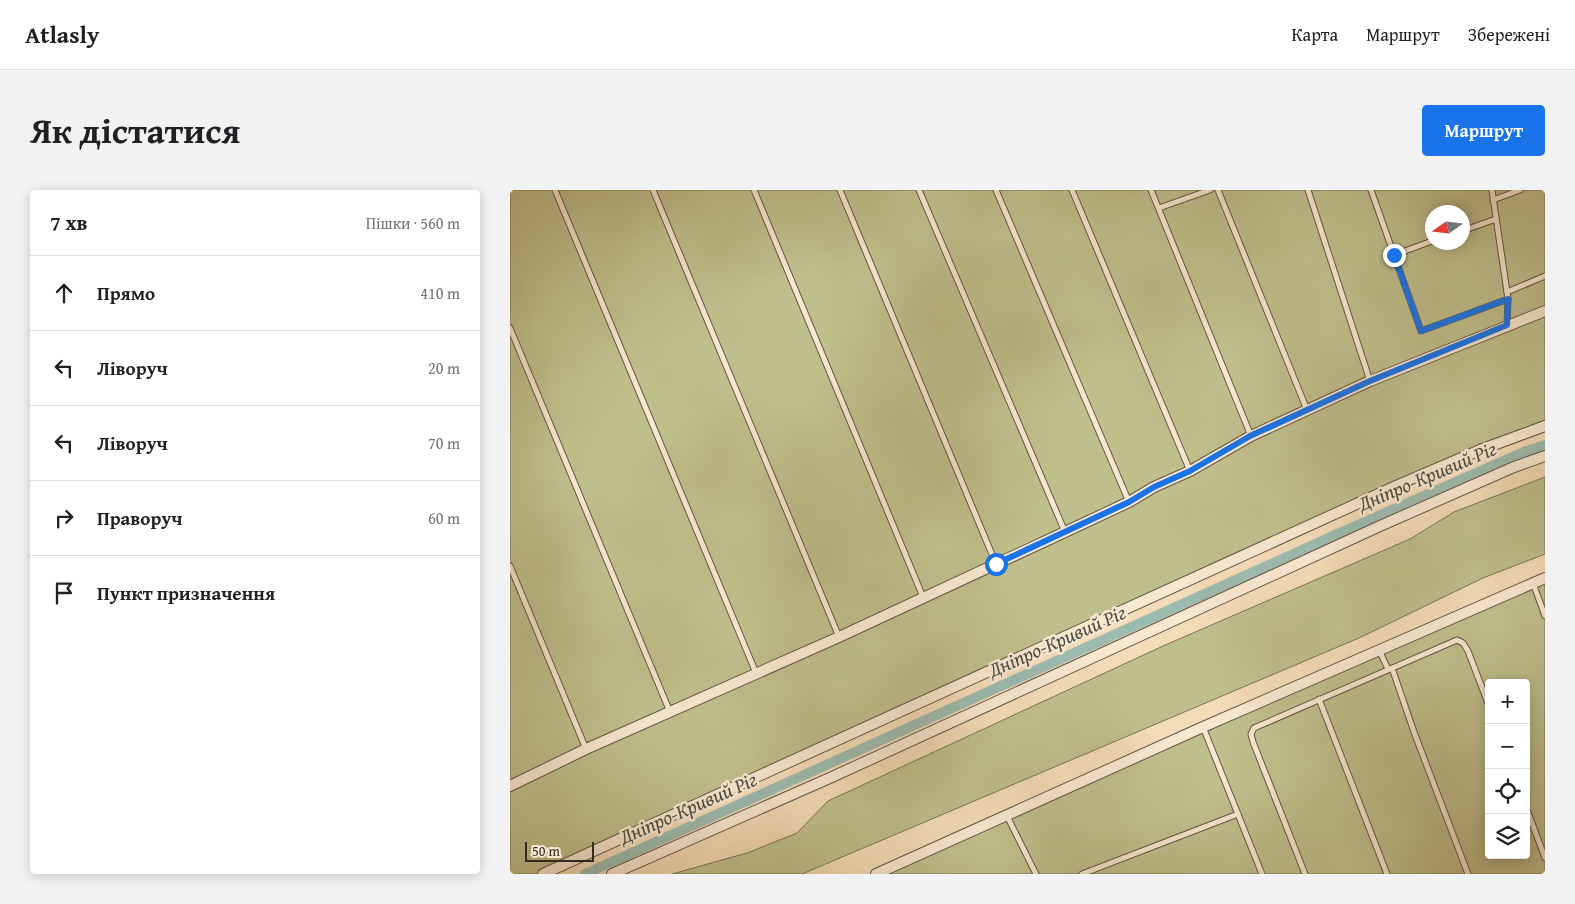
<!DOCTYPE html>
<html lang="uk">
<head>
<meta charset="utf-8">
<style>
  :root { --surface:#fff; --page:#f2f2f2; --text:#202124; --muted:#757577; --line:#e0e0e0; --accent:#1a73e8 }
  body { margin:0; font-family:"Gentium Book Plus",serif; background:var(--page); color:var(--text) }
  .controls { position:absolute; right:15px; bottom:15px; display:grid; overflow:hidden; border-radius:5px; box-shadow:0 2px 12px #0003 }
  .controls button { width:45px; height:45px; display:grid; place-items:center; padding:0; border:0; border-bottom:1px solid var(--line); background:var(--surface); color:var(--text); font:25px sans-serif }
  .compass { position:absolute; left:915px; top:15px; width:45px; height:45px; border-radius:50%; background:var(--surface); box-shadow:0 2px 12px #0003; rotate:256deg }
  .scale { position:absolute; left:15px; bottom:12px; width:69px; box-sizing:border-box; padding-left:5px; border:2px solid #33291f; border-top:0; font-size:14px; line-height:18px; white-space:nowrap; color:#33291f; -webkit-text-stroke:4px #f8e8d0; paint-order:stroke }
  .stop { position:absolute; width:15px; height:15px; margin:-11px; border:4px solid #1a73e8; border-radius:50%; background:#fff }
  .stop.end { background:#1a73e8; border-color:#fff; box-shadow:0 1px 5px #0008 }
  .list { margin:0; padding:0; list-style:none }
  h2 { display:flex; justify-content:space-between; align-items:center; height:65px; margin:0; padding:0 20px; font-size:21px }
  h2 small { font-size:16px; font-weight:400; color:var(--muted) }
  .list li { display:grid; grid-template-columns:32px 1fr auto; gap:15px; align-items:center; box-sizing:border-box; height:75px; padding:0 20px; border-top:1px solid var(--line) }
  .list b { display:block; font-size:19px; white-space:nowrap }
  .list em { font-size:16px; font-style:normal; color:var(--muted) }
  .icon { flex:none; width:28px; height:28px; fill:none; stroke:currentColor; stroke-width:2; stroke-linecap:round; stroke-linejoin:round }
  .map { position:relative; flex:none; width:1035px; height:684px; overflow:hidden; border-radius:5px }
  header { display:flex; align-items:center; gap:30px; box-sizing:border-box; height:70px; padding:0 25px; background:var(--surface); border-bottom:1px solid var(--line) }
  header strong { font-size:24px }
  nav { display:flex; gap:28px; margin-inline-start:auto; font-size:18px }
  .intro { display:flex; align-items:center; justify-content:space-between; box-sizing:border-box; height:120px; padding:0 30px }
  h1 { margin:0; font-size:35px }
  .button { padding:12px 22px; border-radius:5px; background:var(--accent); color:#fff; font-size:18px; font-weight:700 }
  main { display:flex; gap:30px; padding:0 30px }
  aside { flex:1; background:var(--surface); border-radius:5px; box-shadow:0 2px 12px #0003 }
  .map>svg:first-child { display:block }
  .green { fill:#bfbf8c; stroke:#797456; fill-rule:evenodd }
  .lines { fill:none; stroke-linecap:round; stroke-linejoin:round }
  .canal { stroke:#9cbbaf; stroke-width:10 }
  .lane-casing { stroke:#635645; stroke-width:7 }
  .street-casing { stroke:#635645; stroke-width:12 }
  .lane { stroke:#f8e8d0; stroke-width:5 }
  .street { stroke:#f8e8d0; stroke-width:10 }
  .route { stroke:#1a73e8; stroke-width:6 }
  .labels { text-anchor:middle; stroke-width:5; stroke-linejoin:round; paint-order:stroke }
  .water-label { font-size:20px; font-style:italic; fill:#4d4e43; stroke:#f8e8d0 }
</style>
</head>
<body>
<header>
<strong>Atlasly</strong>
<nav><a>Карта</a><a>Маршрут</a><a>Збережені</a></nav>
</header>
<div class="intro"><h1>Як дістатися</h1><a class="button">Маршрут</a></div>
<main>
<aside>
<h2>7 хв<small>Пішки · 560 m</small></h2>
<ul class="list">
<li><svg class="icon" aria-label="ahead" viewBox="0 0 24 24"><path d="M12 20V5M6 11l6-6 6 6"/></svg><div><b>Прямо</b></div><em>410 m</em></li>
<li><svg class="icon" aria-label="left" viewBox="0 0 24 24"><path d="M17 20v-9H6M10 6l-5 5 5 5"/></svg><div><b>Ліворуч</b></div><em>20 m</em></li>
<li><svg class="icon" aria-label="left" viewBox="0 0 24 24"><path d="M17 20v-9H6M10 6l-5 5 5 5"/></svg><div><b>Ліворуч</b></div><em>70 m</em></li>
<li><svg class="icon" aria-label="right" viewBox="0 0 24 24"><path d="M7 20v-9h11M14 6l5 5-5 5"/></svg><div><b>Праворуч</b></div><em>60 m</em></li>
<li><svg class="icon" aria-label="arrive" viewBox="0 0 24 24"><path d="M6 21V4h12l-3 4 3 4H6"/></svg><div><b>Пункт призначення</b></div></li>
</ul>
</aside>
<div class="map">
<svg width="1035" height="684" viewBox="0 0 1035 684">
  <rect width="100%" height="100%" fill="#f4dbb7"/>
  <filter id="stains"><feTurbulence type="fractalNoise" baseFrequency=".004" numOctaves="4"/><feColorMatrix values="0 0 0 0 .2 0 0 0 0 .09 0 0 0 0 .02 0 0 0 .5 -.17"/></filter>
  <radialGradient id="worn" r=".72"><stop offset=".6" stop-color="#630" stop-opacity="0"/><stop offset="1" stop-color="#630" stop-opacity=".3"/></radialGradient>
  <g class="green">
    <path d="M 0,0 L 1035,0 L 1035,236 L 970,260 L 33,684 L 0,684 ZM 922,22 L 952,22 L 952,52 L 922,52 Z"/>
    <polygon points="1035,287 1035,364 973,388 849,448 292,684 162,684 237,663 287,643 318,611 653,456 900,349 944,322"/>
    <path d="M 1035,388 L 1035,684 L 366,684 ZM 979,493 L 1016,493 L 1016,665 L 979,665 Z"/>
  </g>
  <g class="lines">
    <polyline class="canal" points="75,684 825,345 1014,262 1035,255"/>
    <g class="lane-casing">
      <g id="lane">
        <polyline points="45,0 246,483"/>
        <polyline points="143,0 329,447"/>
        <polyline points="244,0 413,407"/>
        <polyline points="330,0 486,374"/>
        <polyline points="409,0 555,342"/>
        <polyline points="486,0 619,312"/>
        <polyline points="562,0 680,281"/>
        <polyline points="641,0 741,246"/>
        <polyline points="708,0 797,220"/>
        <polyline points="798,0 860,191"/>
        <polyline points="861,0 911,141 998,109"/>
        <polyline points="982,0 998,109 997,135"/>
        <polyline points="983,10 1010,0"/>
        <polyline points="649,18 700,0"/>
        <polyline points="952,41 986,29"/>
        <polyline points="884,65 922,51"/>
        <polyline points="997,102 1035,86"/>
        <polyline points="0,138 160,522"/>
        <polyline points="0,376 76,559"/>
        <polyline points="1023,393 1035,426"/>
        <polyline points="869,460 878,479"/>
        <polyline points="882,478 904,542 958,684"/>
        <polyline points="809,509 877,684"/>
        <polyline points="693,537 752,684"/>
        <polyline points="1016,617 1035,668"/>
        <polyline points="497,626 526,684"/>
        <polyline points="572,684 728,624"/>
        <polyline points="795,684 743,552 741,544 744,538 947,450 953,453 958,461 979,516"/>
      </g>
    </g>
    <g class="street-casing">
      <g id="street">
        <polyline points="0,596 76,559 329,447 555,342 619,312 644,297 680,281 741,246 860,191 1035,121"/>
        <polyline points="33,684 886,296 970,260 1035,236"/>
        <polyline points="102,684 322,587 870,336 1004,277 1035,266"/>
        <polyline points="366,684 693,537 1035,388"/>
      </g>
    </g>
    <use href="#lane" class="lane"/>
    <use href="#street" class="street"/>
  </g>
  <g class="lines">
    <polyline class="route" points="486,374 619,312 644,297 680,281 740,246 860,191 997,135 998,109 911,141 884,65"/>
  </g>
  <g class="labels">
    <g class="water-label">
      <text transform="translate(917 286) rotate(-23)" y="7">Дніпро-Кривий Ріг</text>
      <text transform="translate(547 451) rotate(-24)" y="7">Дніпро-Кривий Ріг</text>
      <text transform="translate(178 618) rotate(-24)" y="7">Дніпро-Кривий Ріг</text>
    </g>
  </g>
  <rect width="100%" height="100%" filter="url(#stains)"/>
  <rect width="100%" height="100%" fill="url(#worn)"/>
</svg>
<div class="controls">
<button>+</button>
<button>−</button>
<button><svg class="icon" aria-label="locate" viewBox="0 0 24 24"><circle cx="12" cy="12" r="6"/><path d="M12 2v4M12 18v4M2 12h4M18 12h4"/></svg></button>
<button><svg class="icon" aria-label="layers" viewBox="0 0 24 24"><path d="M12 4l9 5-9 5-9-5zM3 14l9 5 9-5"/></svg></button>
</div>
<svg class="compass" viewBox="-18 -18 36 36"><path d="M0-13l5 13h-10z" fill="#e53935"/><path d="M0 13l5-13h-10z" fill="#757577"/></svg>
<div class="scale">50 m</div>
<div class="stop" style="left:486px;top:374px"></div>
<div class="stop end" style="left:884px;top:65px"></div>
</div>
</main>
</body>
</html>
